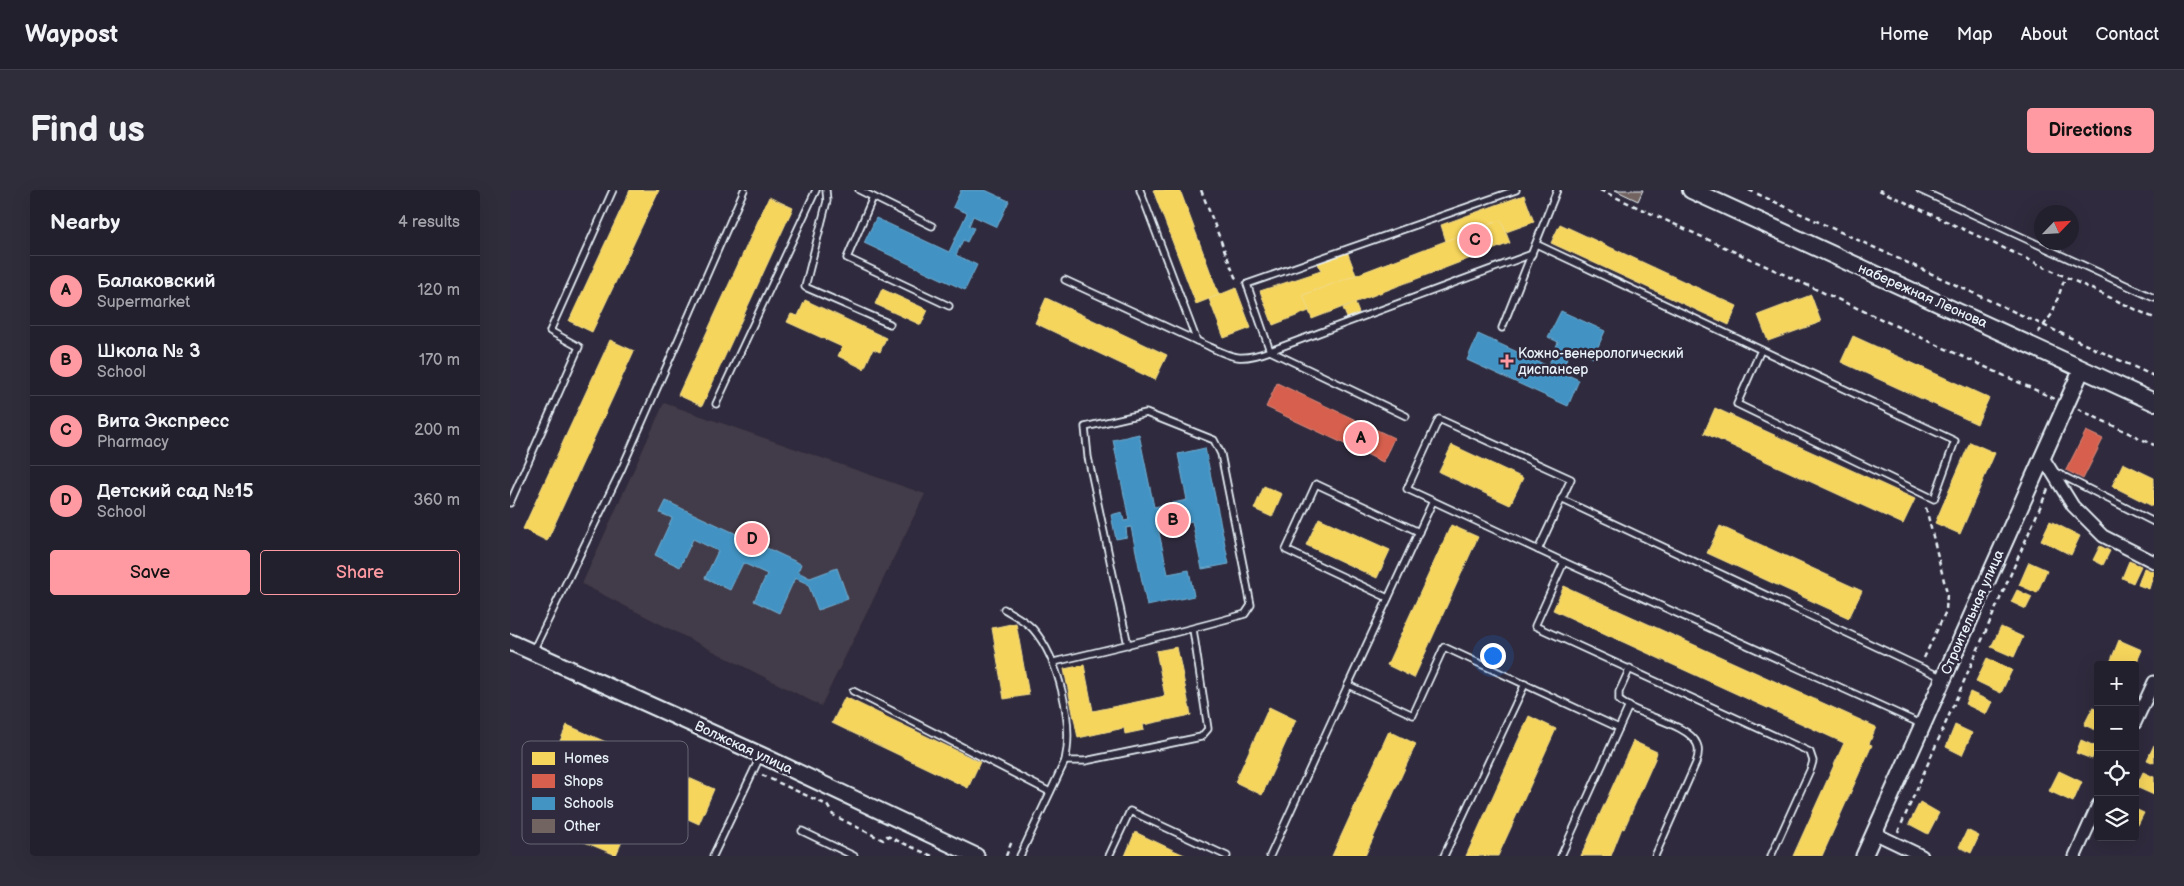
<!DOCTYPE html>
<html lang="en">
<head>
<meta charset="utf-8">
<style>
  :root { --surface:#23202e; --page:#2f2d3a; --text:#f1f3f6; --muted:#a3a3aa; --line:#403e4a; --accent:#ff9aa2 }
  body { margin:0; font-family:"Balsamiq Sans",sans-serif; background:var(--page); color:var(--text) }
  .controls { position:absolute; right:15px; bottom:15px; display:grid; overflow:hidden; border-radius:5px; box-shadow:0 5px 20px #0002 }
  .controls button { width:45px; height:45px; display:grid; place-items:center; padding:0; border:0; border-bottom:1px solid var(--line); background:var(--surface); color:var(--text); font:25px sans-serif }
  .compass { position:absolute; left:1524px; top:15px; width:45px; height:45px; border-radius:50%; background:var(--surface); box-shadow:0 5px 20px #0002; rotate:65deg }
  .you { position:absolute; left:982px; top:465px; width:18px; height:18px; margin:-12px; border:4px solid #fff; border-radius:50%; background:#1a73e8; box-shadow:0 0 0 8px #1a73e833 }
  .badge { display:grid; place-items:center; width:32px; height:32px; border-radius:50%; background:var(--accent); color:#111; font-size:16px; font-weight:700 }
  .pin { position:absolute; translate:-50% -50%; border:2px solid #fff; box-shadow:0 1px 5px #0006 }
  .list { margin:0; padding:0; list-style:none }
  h2 { display:flex; justify-content:space-between; align-items:center; height:65px; margin:0; padding:0 20px; font-size:21px }
  h2 small { font-size:16px; font-weight:400; color:var(--muted) }
  .list li { display:grid; grid-template-columns:32px 1fr auto; gap:15px; align-items:center; box-sizing:border-box; height:70px; padding:0 20px; border-top:1px solid var(--line) }
  .list b { display:block; font-size:19px; white-space:nowrap }
  .list p { margin:0; font-size:16px; white-space:nowrap; color:var(--muted) }
  .list em { font-size:16px; font-style:normal; color:var(--muted) }
  .actions { display:flex; gap:10px; padding:15px 20px }
  .actions a { flex:1; padding:11px 0; border:1px solid var(--accent); border-radius:5px; text-align:center; font-size:18px; color:var(--accent) }
  .actions .main { background:var(--accent); color:#111 }
  .icon { flex:none; width:28px; height:28px; fill:none; stroke:currentColor; stroke-width:2; stroke-linecap:round; stroke-linejoin:round }
  .map { position:relative; flex:none; width:1644px; height:666px; overflow:hidden; border-radius:5px }
  header { display:flex; align-items:center; gap:30px; box-sizing:border-box; height:70px; padding:0 25px; background:var(--surface); border-bottom:1px solid var(--line) }
  header strong { font-size:24px }
  nav { display:flex; gap:28px; margin-inline-start:auto; font-size:18px }
  .intro { display:flex; align-items:center; justify-content:space-between; box-sizing:border-box; height:120px; padding:0 30px }
  h1 { margin:0; font-size:35px }
  .button { padding:12px 22px; border-radius:5px; background:var(--accent); color:#111; font-size:18px; font-weight:700 }
  main { display:flex; gap:30px; padding:0 30px }
  aside { flex:1; background:var(--surface); border-radius:5px; box-shadow:0 5px 20px #0002 }
  .map>svg:first-child { display:block }
  .built { fill:#433b48 }
  .homes { fill:#f6d55c; stroke:#f2dd8b }
  .shops { fill:#d6604d; stroke:#db8c80 }
  .schools { fill:#4393c3; stroke:#74afd3 }
  .building { fill:#726460; stroke:#e8f1f8 }
  .lines { fill:none; stroke-linecap:round; stroke-linejoin:round }
  .service-casing { stroke:#e8f1f8; stroke-width:9 }
  .minor-casing { stroke:#e8f1f8; stroke-width:15 }
  .tertiary-casing { stroke:#e8f1f8; stroke-width:19 }
  .secondary-casing { stroke:#e8f1f8; stroke-width:20 }
  .path { stroke:#e8f1f8; stroke-width:2.5; stroke-dasharray:5 4; stroke-linecap:butt }
  .service { stroke:#2f2a3d; stroke-width:5.5 }
  .minor { stroke:#2f2a3d; stroke-width:11 }
  .tertiary { stroke:#2f2a3d; stroke-width:15 }
  .secondary { stroke:#2f2a3d; stroke-width:16 }
  .poi-dot { fill:#ff9aa2; stroke:#2f2a3d; stroke-width:2 }
  .labels { text-anchor:middle; stroke-width:5; stroke-linejoin:round; paint-order:stroke }
  .street-label { font-size:14px; fill:#e8f1f8; stroke:#2f2a3d }
  .poi-label { font-size:14px; fill:#e8f1f8; stroke:#2f2a3d; text-anchor:start }
  .key { fill:#2f2a3d; stroke:#666675; stroke-width:1 }
  .key-label { font-size:14px; fill:#e8f1f8 }
</style>
</head>
<body>
<header>
<strong>Waypost</strong>
<nav><a>Home</a><a>Map</a><a>About</a><a>Contact</a></nav>
</header>
<div class="intro"><h1>Find us</h1><a class="button">Directions</a></div>
<main>
<aside>
<h2>Nearby<small>4 results</small></h2>
<ul class="list">
<li><span class="badge">A</span><div><b>Балаковский</b><p>Supermarket</p></div><em>120 m</em></li>
<li><span class="badge">B</span><div><b>Школа № 3</b><p>School</p></div><em>170 m</em></li>
<li><span class="badge">C</span><div><b>Вита Экспресс</b><p>Pharmacy</p></div><em>200 m</em></li>
<li><span class="badge">D</span><div><b>Детский сад №15</b><p>School</p></div><em>360 m</em></li>
</ul>
<div class="actions"><a class="main">Save</a><a>Share</a></div>
</aside>
<div class="map">
<svg width="1644" height="666" viewBox="0 0 1644 666">
  <rect width="100%" height="100%" fill="#2f2a3d"/>
  <filter id="ink" filterUnits="userSpaceOnUse"><feTurbulence type="fractalNoise" baseFrequency=".02" numOctaves="2"/><feDisplacementMap in="SourceGraphic" scale="10" xChannelSelector="R" yChannelSelector="G"/><feConvolveMatrix kernelMatrix="1 2 1 2 8 2 1 2 1" color-interpolation-filters="sRGB"/></filter>
  <g filter="url(#ink)">
    <polygon class="built" points="154,213 415,304 311,516 72,394"/>
    <g class="homes">
      <polygon points="120,0 149,0 82,142 59,131"/>
      <polygon points="643,0 670,0 709,105 686,114"/>
      <polygon points="1014,5 1024,32 996,42 991,30 936,51 931,35"/>
      <polygon points="259,7 283,18 192,216 168,205"/>
      <polygon points="991,30 1000,53 802,129 793,105"/>
      <polygon points="1050,34 1227,116 1219,135 1041,53"/>
      <polygon points="837,61 846,85 793,105 799,121 763,135 750,101 811,81 807,71"/>
      <polygon points="726,98 741,138 714,148 699,109"/>
      <polygon points="372,99 418,120 411,135 365,114"/>
      <polygon points="1301,105 1311,132 1258,151 1248,125"/>
      <polygon points="536,108 657,165 645,190 525,133"/>
      <polygon points="295,110 376,148 370,162 363,159 354,179 328,166 332,157 277,132 281,124 288,126"/>
      <polygon points="845,113 849,123 837,128 833,118"/>
      <polygon points="1343,146 1479,208 1467,234 1331,172"/>
      <polygon points="100,150 124,161 37,351 13,339"/>
      <polygon points="1205,218 1405,309 1393,334 1194,243"/>
      <polygon points="1460,252 1485,263 1450,344 1425,333"/>
      <polygon points="942,255 1013,288 1000,315 929,282"/>
      <polygon points="1613,273 1644,288 1644,317 1602,296"/>
      <polygon points="754,296 772,304 762,327 744,319"/>
      <polygon points="809,328 880,360 867,388 796,355"/>
      <polygon points="1540,331 1570,346 1561,365 1531,350"/>
      <polygon points="941,335 968,347 904,488 877,475"/>
      <polygon points="1210,336 1352,401 1339,428 1197,363"/>
      <polygon points="1590,356 1600,361 1593,375 1583,370"/>
      <polygon points="1619,371 1631,376 1623,393 1612,388"/>
      <polygon points="1519,372 1537,380 1527,403 1509,395"/>
      <polygon points="1634,378 1644,382 1639,399 1628,395"/>
      <polygon points="1054,396 1366,537 1359,554 1362,555 1312,666 1283,666 1334,553 1043,420"/>
      <polygon points="1507,400 1522,407 1516,419 1501,412"/>
      <polygon points="506,433 519,505 494,509 482,438"/>
      <polygon points="1491,437 1513,447 1504,467 1481,457"/>
      <polygon points="1609,450 1632,460 1625,476 1599,475"/>
      <polygon points="667,457 681,525 633,535 634,540 615,544 614,538 568,548 554,479 574,475 583,521 655,506 646,461"/>
      <polygon points="1477,468 1502,480 1491,503 1466,491"/>
      <polygon points="1460,502 1482,512 1476,524 1455,514"/>
      <polygon points="335,507 470,572 458,598 322,533"/>
      <polygon points="759,517 786,530 752,605 725,592"/>
      <polygon points="1583,517 1588,519 1588,541 1574,535"/>
      <polygon points="1019,526 1046,539 988,666 956,666"/>
      <polygon points="57,535 204,599 189,634 131,608 106,665 72,651 97,594 52,574 53,571 43,567"/>
      <polygon points="1445,535 1462,543 1452,565 1436,557"/>
      <polygon points="879,541 906,554 855,666 822,666"/>
      <polygon points="1571,550 1587,557 1582,569 1566,563"/>
      <polygon points="1123,551 1147,562 1145,569 1114,639 1112,638 1101,666 1071,666"/>
      <polygon points="1644,555 1644,573 1637,570"/>
      <polygon points="1549,581 1572,592 1563,612 1539,601"/>
      <polygon points="1633,582 1644,587 1644,605 1626,597"/>
      <polygon points="1410,612 1429,623 1418,644 1399,634"/>
      <polygon points="1625,619 1634,623 1628,635 1625,634"/>
      <polygon points="1457,640 1469,646 1461,663 1449,657"/>
      <polygon points="625,642 663,660 677,666 615,666"/>
    </g>
    <g class="shops">
      <polygon points="767,193 884,248 873,272 756,217"/>
      <polygon points="1576,241 1593,249 1573,289 1556,280"/>
    </g>
    <g class="schools">
      <polygon points="451,0 475,0 499,11 487,37 463,26 459,36 464,38 457,52 453,50 446,65 467,75 455,100 354,53 366,28 439,62 457,23 443,17"/>
      <polygon points="1051,121 1095,141 1083,168 1062,158 1051,182 1069,190 1058,216 957,170 968,144 1038,176 1048,152 1038,147"/>
      <polygon points="629,244 644,317 677,310 668,264 695,258 719,374 692,379 682,331 648,338 658,384 679,380 684,406 637,416 621,337 616,338 617,347 606,349 601,325 612,322 614,331 619,330 603,250"/>
      <polygon points="156,311 291,374 288,382 300,388 327,378 338,409 308,420 298,394 285,388 269,423 244,411 257,384 233,373 220,400 195,388 208,361 183,349 170,377 145,365 162,328 150,323"/>
    </g>
    <polygon class="building" points="1105,0 1133,0 1128,11"/>
    <g class="lines">
      <g class="service-casing">
        <g id="service">
          <polyline points="316,0 317,11 295,97 380,134"/>
          <polyline points="349,0 422,36"/>
          <polyline points="1006,0 737,94 760,161 1022,64"/>
          <polyline points="1410,0 1644,108"/>
          <polyline points="363,7 337,68 439,116"/>
          <polyline points="1026,54 1445,251 1424,309 1227,214 1251,160"/>
          <polyline points="555,90 687,151 630,0"/>
          <polyline points="992,138 1047,0"/>
          <path d="M 687,151 C 719,165 725,174 760,161 L 896,226"/>
          <polyline points="206,214 306,0"/>
          <polyline points="1545,282 1644,332"/>
          <polyline points="1051,309 1433,488"/>
          <polyline points="923,311 897,299 929,229 1061,289 1028,360"/>
          <polyline points="0,313 69,157 40,141 103,0"/>
          <polyline points="1054,372 923,311 838,495 903,525 934,457 1109,538"/>
          <polyline points="878,408 776,360 806,294 909,342"/>
          <path d="M 494,419 C 504,425 515,430 523,439 C 549,469 564,533 555,571 L 510,666"/>
          <polyline points="23,461 112,278 234,0"/>
          <path d="M 544,472 C 608,457 672,442 735,424 L 741,415 L 711,264 L 704,250 L 636,223 L 575,237 L 578,267 L 618,455"/>
          <path d="M 1120,478 L 1109,502 L 1109,510 C 1126,526 1178,533 1187,554 C 1190,560 1188,567 1186,573 L 1145,666"/>
          <polyline points="343,501 540,602"/>
          <polyline points="555,571 575,571 691,547 698,539 683,439"/>
          <polyline points="292,641 344,666"/>
          <polyline points="203,666 250,567"/>
          <polyline points="599,666 620,621 717,666"/>
          <polyline points="760,666 838,495"/>
          <polyline points="934,666 1015,494"/>
          <polyline points="1051,666 1119,516"/>
          <polyline points="1261,666 1301,578 1303,571 1300,562 1025,436 1054,372 1411,534"/>
        </g>
      </g>
      <g class="minor-casing">
        <g id="minor">
          <polyline points="1532,266 1563,316 1593,346 1644,372"/>
          <polyline points="1625,533 1644,492"/>
          <polyline points="1364,643 1412,666"/>
          <polyline points="1565,666 1588,615"/>
        </g>
      </g>
      <g class="tertiary-casing">
        <g id="tertiary">
          <polyline points="0,452 251,565 466,666"/>
          <polyline points="1354,666 1572,179"/>
        </g>
      </g>
      <g class="secondary-casing">
        <polyline id="secondary" points="1181,0 1644,212"/>
      </g>
      <g class="path">
        <polyline points="691,0 725,87 729,90"/>
        <polyline points="1090,0 1545,209"/>
        <polyline points="1239,0 1644,186"/>
        <polyline points="1369,0 1644,128"/>
        <polyline points="1528,143 1542,124 1555,88"/>
        <polyline points="1568,219 1644,255"/>
        <polyline points="1414,468 1436,421 1437,403 1415,314"/>
        <polyline points="252,585 317,615 323,625 373,650 377,646 422,666"/>
        <polyline points="1388,642 1538,299"/>
        <polyline points="496,666 502,651"/>
      </g>
      <use href="#service" class="service"/>
      <use href="#minor" class="minor"/>
      <use href="#tertiary" class="tertiary"/>
      <use href="#secondary" class="secondary"/>
    </g>
  </g>
  <path class="poi-dot" d="M994.5 163.5h5v5h5v5h-5v5h-5v-5h-5v-5h5z"/>
  <g class="labels">
    <g class="street-label">
      <text transform="translate(1413 105) rotate(24)" y="5">набережная Леонова</text>
      <text transform="translate(1462 422) rotate(-66)" y="5">Строительная улица</text>
      <text transform="translate(234 557) rotate(25)" y="5">Волжская улица</text>
    </g>
    <g class="poi-label">
      <text x="1008" y="168">Кожно-венерологический<tspan x="1008" dy="16">диспансер</tspan></text>
    </g>
  </g>
  <rect x="12" y="551" width="166" height="103" rx="8" class="key"/>
  <rect x="22" y="562" width="23" height="13" fill="#f6d55c"/>
  <rect x="22" y="584" width="23" height="14" fill="#d6604d"/>
  <rect x="22" y="607" width="23" height="13" fill="#4393c3"/>
  <rect x="22" y="629" width="23" height="14" fill="#726460"/>
  <g class="key-label">
    <text x="54" y="573">Homes</text>
    <text x="54" y="596">Shops</text>
    <text x="54" y="618">Schools</text>
    <text x="54" y="641">Other</text>
  </g>
</svg>
<div class="controls">
<button>+</button>
<button>−</button>
<button><svg class="icon" aria-label="locate" viewBox="0 0 24 24"><circle cx="12" cy="12" r="6"/><path d="M12 2v4M12 18v4M2 12h4M18 12h4"/></svg></button>
<button><svg class="icon" aria-label="layers" viewBox="0 0 24 24"><path d="M12 4l9 5-9 5-9-5zM3 14l9 5 9-5"/></svg></button>
</div>
<svg class="compass" viewBox="-18 -18 36 36"><path d="M0-13l5 13h-10z" fill="#e53935"/><path d="M0 13l5-13h-10z" fill="#a3a3aa"/></svg>
<div class="you"></div>
<div class="pin badge" style="left:851px;top:248px">A</div>
<div class="pin badge" style="left:663px;top:330px">B</div>
<div class="pin badge" style="left:965px;top:50px">C</div>
<div class="pin badge" style="left:242px;top:349px">D</div>
</div>
</main>
</body>
</html>
